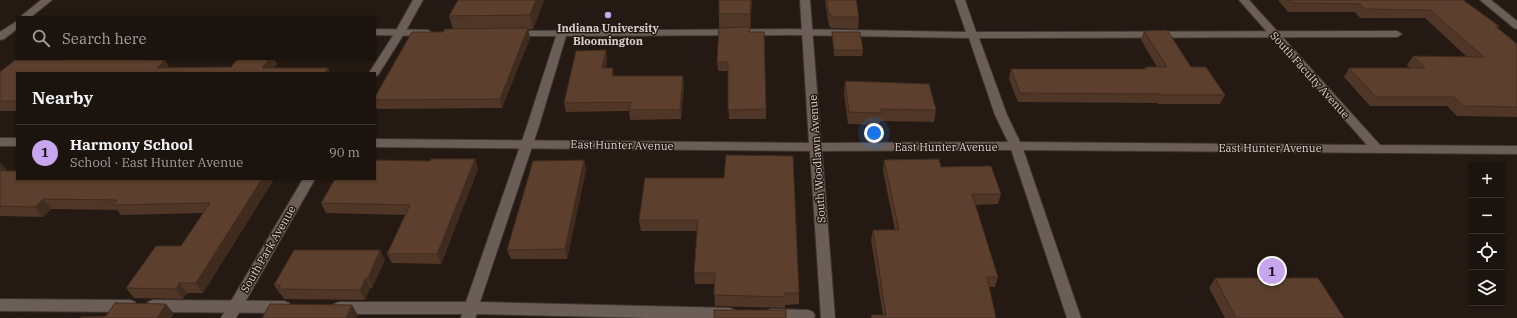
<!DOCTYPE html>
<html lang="en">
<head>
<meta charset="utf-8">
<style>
  :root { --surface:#1b140e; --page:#241d17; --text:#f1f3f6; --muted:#a09e9e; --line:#39332e; --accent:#c8a6ef }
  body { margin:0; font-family:"IBM Plex Serif",serif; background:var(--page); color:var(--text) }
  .controls { position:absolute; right:12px; bottom:12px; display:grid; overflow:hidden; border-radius:0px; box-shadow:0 1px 3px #0004 }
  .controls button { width:36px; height:36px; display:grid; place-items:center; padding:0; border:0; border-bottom:1px solid var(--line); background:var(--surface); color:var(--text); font:20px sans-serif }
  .you { position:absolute; left:874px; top:133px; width:14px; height:14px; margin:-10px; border:3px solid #fff; border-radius:50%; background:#1a73e8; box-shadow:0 0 0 6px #1a73e833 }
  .badge { display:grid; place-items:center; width:26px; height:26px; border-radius:50%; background:var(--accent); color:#111; font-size:13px; font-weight:700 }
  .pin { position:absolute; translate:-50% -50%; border:2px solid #fff; box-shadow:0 1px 4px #0006 }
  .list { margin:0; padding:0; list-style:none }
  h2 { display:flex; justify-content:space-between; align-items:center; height:52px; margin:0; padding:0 16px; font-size:17px }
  h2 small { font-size:13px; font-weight:400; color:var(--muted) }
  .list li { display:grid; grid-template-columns:26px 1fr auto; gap:12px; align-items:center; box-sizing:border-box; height:56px; padding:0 16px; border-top:1px solid var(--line) }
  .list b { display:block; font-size:15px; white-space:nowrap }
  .list p { margin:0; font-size:13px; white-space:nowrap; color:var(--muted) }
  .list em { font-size:13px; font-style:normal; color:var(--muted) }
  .icon { flex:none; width:22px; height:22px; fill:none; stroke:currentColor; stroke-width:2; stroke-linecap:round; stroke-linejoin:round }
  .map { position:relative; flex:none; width:1517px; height:318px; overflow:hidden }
  .search { position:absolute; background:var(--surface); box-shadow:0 1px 3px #0004; left:16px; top:16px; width:360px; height:44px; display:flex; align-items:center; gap:10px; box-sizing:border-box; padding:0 14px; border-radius:0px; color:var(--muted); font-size:15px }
  .panel { position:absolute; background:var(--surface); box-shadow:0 1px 3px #0004; left:16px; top:72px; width:360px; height:108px; border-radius:0px }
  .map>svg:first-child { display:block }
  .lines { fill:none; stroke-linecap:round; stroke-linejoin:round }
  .service-casing { stroke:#3e3632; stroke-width:2 }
  .minor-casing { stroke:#3e3632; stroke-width:2 }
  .service { fill:#6b5e56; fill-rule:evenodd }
  .minor { fill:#6b5e56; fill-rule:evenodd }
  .wall { fill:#4f3626 }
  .shaded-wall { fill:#402c1f }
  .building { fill:#5c3f2c; stroke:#402c1f }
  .poi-dot { fill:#c8a6ef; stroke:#241a13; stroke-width:1.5 }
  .labels { text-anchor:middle; stroke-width:3; stroke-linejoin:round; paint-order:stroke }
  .poi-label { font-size:11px; font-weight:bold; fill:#d8d1cc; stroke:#241a13 }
  .street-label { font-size:11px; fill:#d8d1cc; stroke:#241a13 }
</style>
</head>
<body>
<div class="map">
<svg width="1517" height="318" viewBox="0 0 1517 318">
  <rect width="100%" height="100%" fill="#241a13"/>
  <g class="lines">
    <g class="service-casing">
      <g id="service">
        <polygon points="41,0 52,0 31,17 20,17"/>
        <polygon points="955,0 965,0 976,32 1397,31 1402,34 1397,37 979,38 1007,115 1022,146 1081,318 1067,318 1010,146 995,115 969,38 790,35 566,36 539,126 480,302 730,308 735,310 737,314 735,318 650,318 477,314 475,318 461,318 462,314 339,314 334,312 332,308 334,304 339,302 466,302 527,126 556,36 512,36 507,33 508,31 790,29 966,32"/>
        <polygon points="17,21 17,29 4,39 0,40 0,32"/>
        <polygon points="375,29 428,30 433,33 428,36 375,35"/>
        <polygon points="0,299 130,300 135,302 137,306 135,310 130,312 0,311"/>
        <polygon points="153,300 284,301 289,303 291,307 289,311 284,313 153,312 148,310 146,306 148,302"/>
        <polygon points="771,309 808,310 813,312 815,316 814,318 765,318 764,315 766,311"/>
      </g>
    </g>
    <g class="minor-casing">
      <g id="minor">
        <polygon points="413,0 423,0 404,34 378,75 375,76 375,73 369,73 394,34"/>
        <polygon points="800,0 810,0 821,143 1016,142 1367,145 1239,0 1249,0 1380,145 1517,146 1517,154 1016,150 822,151 835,318 821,318 810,151 375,147 375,139 809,143"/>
        <polygon points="1480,0 1491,0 1517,21 1517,29 1514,28"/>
        <rect x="0" y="138" width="17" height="8"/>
        <polygon points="303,179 315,179 236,318 221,318"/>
      </g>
    </g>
    <use href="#service" class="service"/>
    <use href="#minor" class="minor"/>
  </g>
  <g class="wall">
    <polygon points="458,0 544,0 533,29 528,29 530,38 502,108 377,109 375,105 375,97 443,32 453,29 449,16"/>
    <polygon points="752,0 750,32 766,109 766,119 729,119 728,71 718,71 717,62 719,28 719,14"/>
    <polygon points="825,0 856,0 859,17 858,29 831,28 830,26 829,26"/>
    <polygon points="1278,0 1463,0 1499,26 1498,28 1517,44 1517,117 1457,116 1447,106 1370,106 1344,77 1349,68 1410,68 1407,65 1413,56 1467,57 1425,18 1360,18 1355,12 1288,12"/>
    <polygon points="1144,31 1191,67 1225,95 1220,104 1158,104 1157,103 1018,102 1009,79 1011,69 1144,69 1145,67 1157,67 1141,40"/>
    <polygon points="832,32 863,50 862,56 834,56 832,37"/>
    <polygon points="606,50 607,60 606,68 614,76 684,85 681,119 630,120 629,111 566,112 564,103"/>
    <polygon points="238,59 274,59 277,64 274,68 328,68 330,73 17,73 17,111 0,111 0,72 163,60 165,60 169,68 231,67"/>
    <polygon points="845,81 936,110 934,122 880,121 879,125 848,124 844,93"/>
    <polygon points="475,159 478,169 441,264 392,263 387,254 405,215 326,213 321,203 430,161"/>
    <polygon points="584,160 586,170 567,259 511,259 507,250"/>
    <polygon points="884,160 941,167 1001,194 998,204 975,205 998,277 995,287 989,287 996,318 871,318 871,315 883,315 871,240 873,230 895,230 883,171"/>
    <polygon points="0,163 7,171 274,179 203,293 187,293 183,299 134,298 126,288 181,246 203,213 121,215 117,210 51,209 43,217 0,216"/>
    <polygon points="724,178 799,293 799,304 785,305 785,308 715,306 714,284 695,284 694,273 697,231 641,231 639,220"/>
    <polygon points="385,260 372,288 370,288 365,300 284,299 281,294 280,294 274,285"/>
    <polygon points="1215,278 1344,318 1225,318 1209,288"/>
  </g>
  <g class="shaded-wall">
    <polygon points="536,0 544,0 533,29 530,15"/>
    <polygon points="751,0 752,0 750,28 750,14"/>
    <polygon points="528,28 530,38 502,108 500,99"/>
    <polygon points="606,50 607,60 604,77 602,68"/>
    <polygon points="150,59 164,59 155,69 149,60"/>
    <polygon points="269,59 274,59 277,64 270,73 262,68"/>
    <polygon points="165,60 170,69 157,68"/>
    <polygon points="328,68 330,73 325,73"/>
    <polygon points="613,68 614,77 612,76"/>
    <polygon points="683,76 684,85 681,119 680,110"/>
    <polygon points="475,159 478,169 441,264 437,254"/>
    <polygon points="584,160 586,170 567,259 565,249"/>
    <polygon points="0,163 1,163 9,173 0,180"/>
    <polygon points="262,179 274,179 203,293 196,283"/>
    <polygon points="43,199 51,209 43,217 35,207"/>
    <polygon points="380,250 385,260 372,288 368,278"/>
    <polygon points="366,278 370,288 365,300 360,290"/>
    <polygon points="179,283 187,293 183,299 176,289"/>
    <polygon points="166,304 174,314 171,318 157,318"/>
    <polygon points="352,305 358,315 356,318 346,318"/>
  </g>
  <g class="building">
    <polygon points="458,0 536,0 530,15 449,16"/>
    <polygon points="719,0 751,0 750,14 719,14"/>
    <polygon points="827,0 856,0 859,17 831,17 831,15 829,15"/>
    <polygon points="1290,0 1463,0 1499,26 1495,26 1517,44 1517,107 1463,106 1454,97 1376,97 1349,68 1425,68 1413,56 1484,57 1430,10 1365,9 1360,4 1292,3"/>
    <polygon points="750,27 749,32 764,32 766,109 728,110 728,62 717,62 719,28"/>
    <polygon points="528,28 500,99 375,100 375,97 412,32 443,32 445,29"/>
    <polygon points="1167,30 1191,67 1206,67 1225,95 1162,95 1161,94 1020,93 1011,69 1146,69 1145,67 1167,67 1144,31"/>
    <polygon points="832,32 860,32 863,50 834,50"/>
    <polygon points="606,50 602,68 613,68 612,76 683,76 680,110 629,110 631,102 564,103 576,51"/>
    <polygon points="65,59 150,59 149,60 165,60 157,68 231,67 238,59 269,59 262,68 328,68 325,73 17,73 17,101 0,101 0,72 15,60 64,60"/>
    <polygon points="845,81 929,84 936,110 880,109 881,113 849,112"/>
    <polygon points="726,155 793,156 799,293 785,293 785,297 714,295 715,273 694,273 698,220 639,220 645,178 724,178"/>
    <polygon points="431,159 475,159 437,254 387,254 410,205 321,203 335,179 375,179 375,160 430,161"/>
    <polygon points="939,159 941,167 991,166 1001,194 972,194 998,277 987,277 996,318 872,318 871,315 886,315 873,230 899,230 884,160"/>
    <polygon points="584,160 565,249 507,250 533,161"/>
    <polygon points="0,171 17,171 17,179 262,179 196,283 179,283 176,289 126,288 156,246 181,246 210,203 113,205 117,200 43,199 35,207 0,206"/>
    <polygon points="294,250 380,250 368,278 366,278 360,290 278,289 281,285 274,285"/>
    <polygon points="1215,278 1318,278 1344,318 1236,318"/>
    <polygon points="115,303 166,304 157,318 80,318 81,317 106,316"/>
    <polygon points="270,304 352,305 346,318 262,318"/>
    <rect x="714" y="310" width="72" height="8"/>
  </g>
  <circle class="poi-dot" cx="608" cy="15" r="4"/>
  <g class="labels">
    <g class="poi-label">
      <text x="608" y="32">Indiana University<tspan x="608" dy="13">Bloomington</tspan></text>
    </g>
    <g class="street-label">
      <text transform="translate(1310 75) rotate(48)" y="4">South Faculty Avenue</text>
      <text transform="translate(622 145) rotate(1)" y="4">East Hunter Avenue</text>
      <text x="946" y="151">East Hunter Avenue</text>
      <text x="1270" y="152">East Hunter Avenue</text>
      <text transform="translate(817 159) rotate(-94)" y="4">South Woodlawn Avenue</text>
      <text transform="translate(268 249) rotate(-60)" y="4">South Park Avenue</text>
    </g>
  </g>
</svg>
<div class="controls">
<button>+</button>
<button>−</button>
<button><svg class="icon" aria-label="locate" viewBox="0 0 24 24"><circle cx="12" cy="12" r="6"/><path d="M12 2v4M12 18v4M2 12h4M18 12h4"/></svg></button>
<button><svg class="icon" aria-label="layers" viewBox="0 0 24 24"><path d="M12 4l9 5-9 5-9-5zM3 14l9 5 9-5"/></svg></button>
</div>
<div class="you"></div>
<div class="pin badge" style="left:1272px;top:271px">1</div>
<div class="search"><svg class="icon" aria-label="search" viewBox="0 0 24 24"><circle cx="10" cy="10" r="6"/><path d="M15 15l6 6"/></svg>Search here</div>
<section class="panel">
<h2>Nearby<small></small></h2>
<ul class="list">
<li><span class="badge">1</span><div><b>Harmony School</b><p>School · East Hunter Avenue</p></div><em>90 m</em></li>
</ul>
</section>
</div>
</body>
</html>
